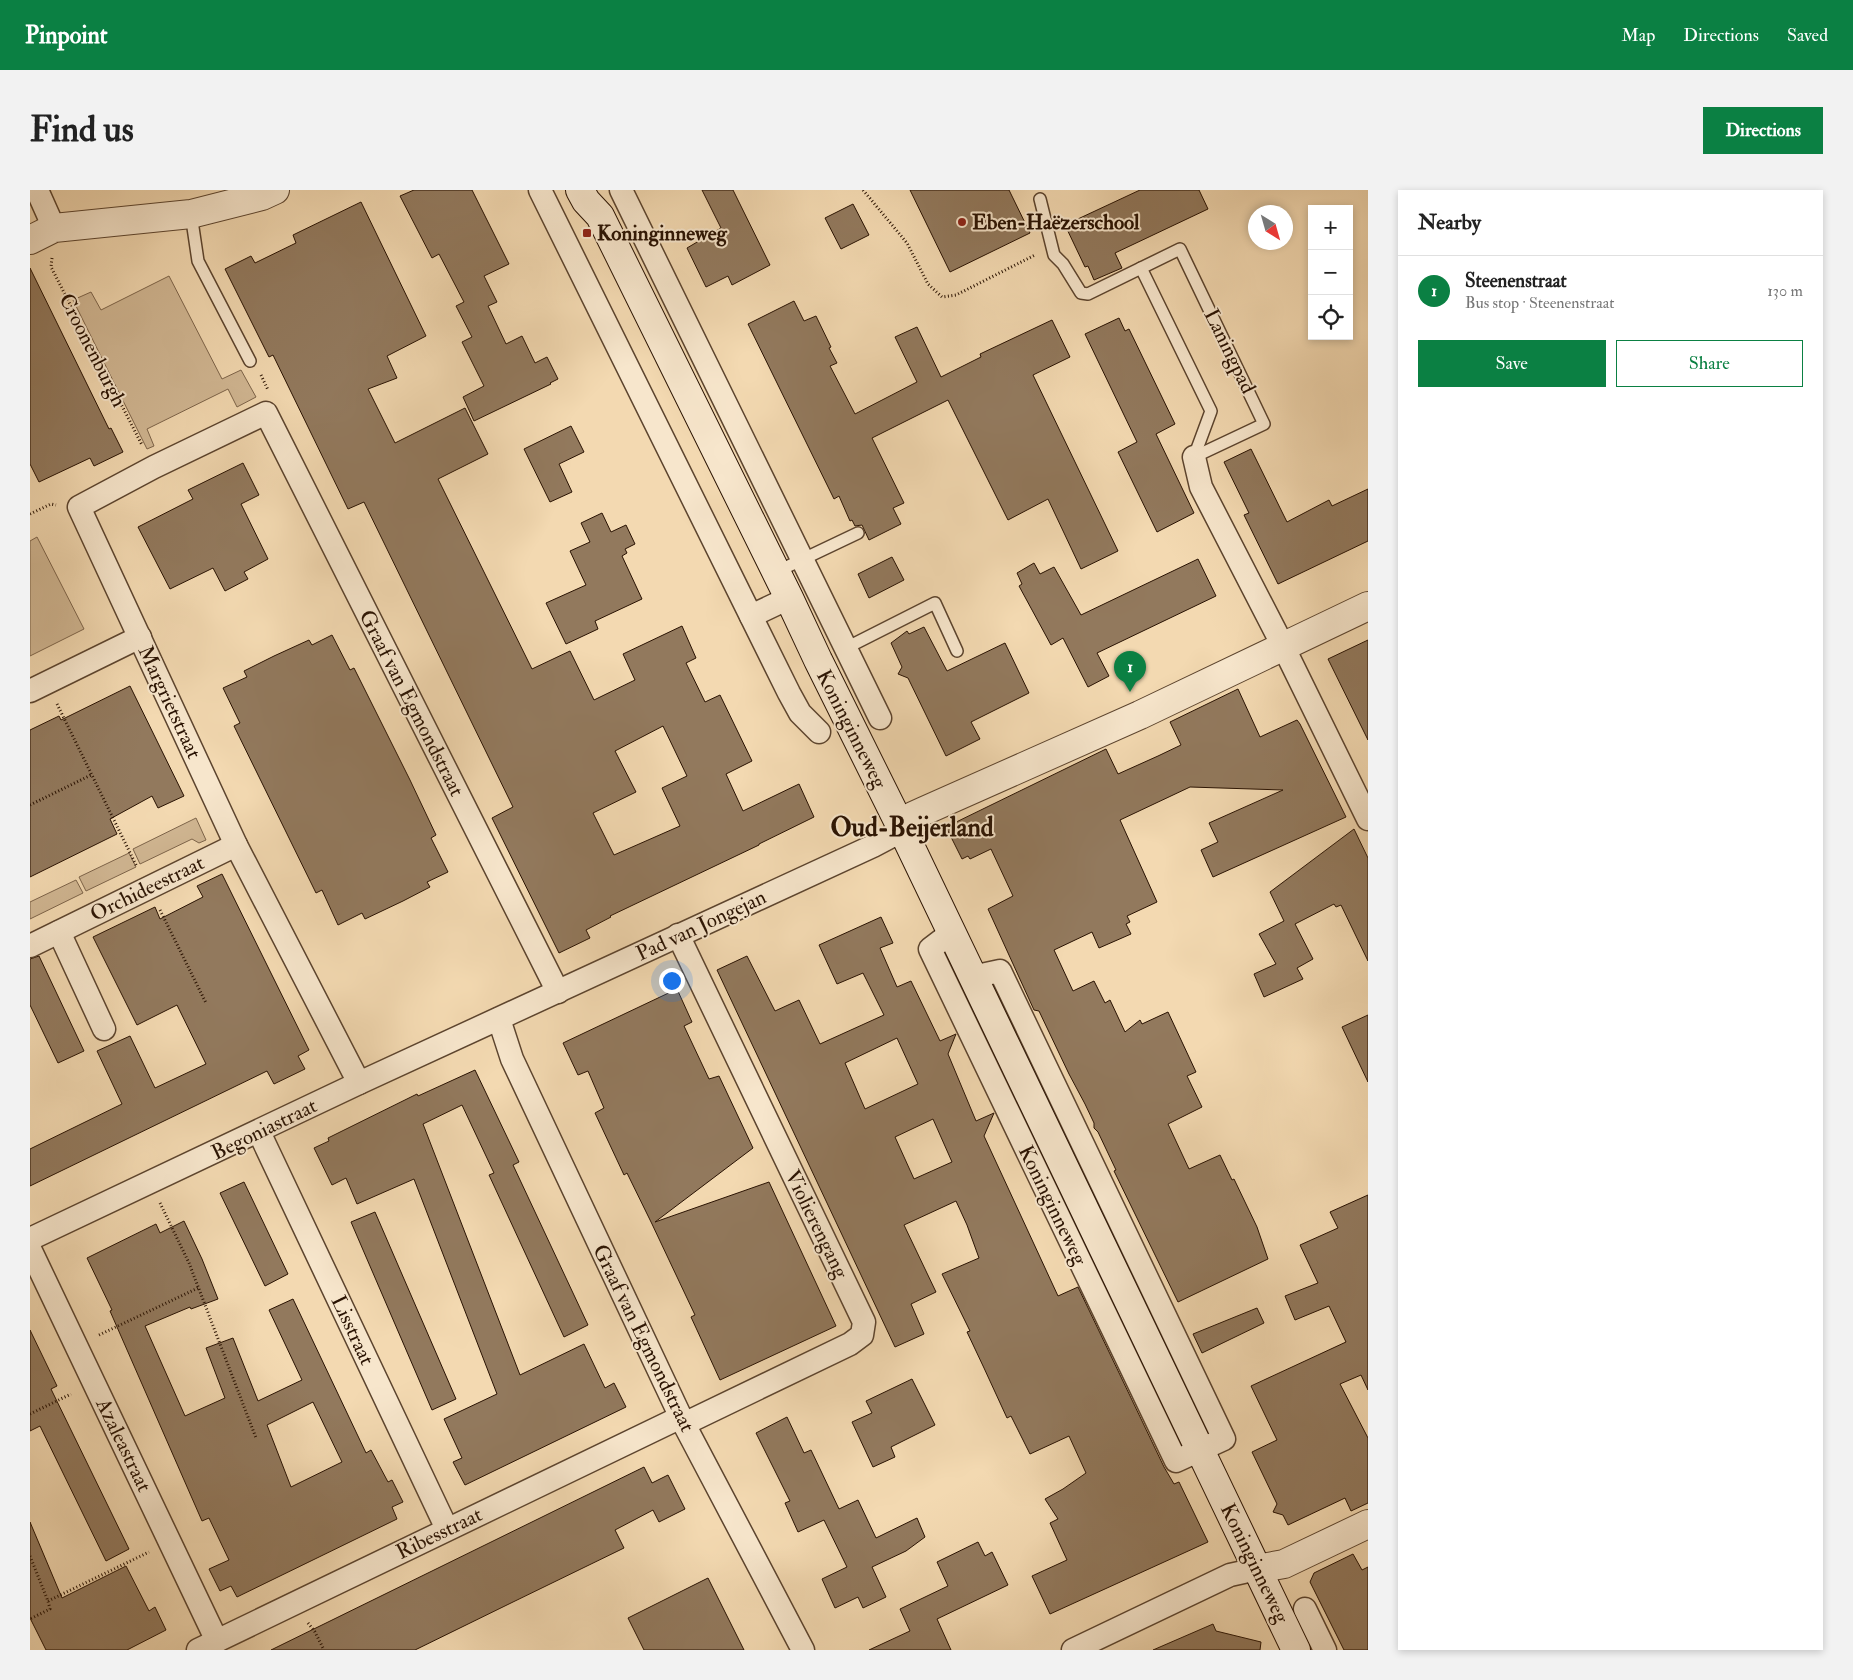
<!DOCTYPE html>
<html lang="en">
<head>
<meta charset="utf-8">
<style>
  :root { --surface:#fff; --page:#f2f2f2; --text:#222; --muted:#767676; --line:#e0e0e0; --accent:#0b8043 }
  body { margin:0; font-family:"IM FELL Double Pica",serif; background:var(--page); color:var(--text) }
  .controls { position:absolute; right:15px; top:15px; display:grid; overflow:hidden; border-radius:0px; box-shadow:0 2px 8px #0003 }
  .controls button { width:45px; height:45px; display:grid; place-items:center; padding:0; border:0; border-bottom:1px solid var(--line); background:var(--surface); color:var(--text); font:25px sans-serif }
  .compass { position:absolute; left:1218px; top:15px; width:45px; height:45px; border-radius:50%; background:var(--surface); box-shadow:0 2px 8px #0003; rotate:143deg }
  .you { position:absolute; left:641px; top:790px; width:18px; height:18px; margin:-12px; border:4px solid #fff; border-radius:50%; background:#1a73e8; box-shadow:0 0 0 8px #1a73e833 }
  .badge { display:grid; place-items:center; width:32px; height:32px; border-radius:50%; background:var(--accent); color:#fff; font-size:16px; font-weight:700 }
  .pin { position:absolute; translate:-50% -41px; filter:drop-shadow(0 1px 2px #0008) }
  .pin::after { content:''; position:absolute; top:26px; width:18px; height:15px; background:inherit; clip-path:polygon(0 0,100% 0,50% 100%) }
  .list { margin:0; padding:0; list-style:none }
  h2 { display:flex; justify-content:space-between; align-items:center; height:65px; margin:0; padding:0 20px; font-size:21px }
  h2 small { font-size:16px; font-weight:400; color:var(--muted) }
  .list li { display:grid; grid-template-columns:32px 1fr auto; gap:15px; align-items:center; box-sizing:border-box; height:70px; padding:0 20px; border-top:1px solid var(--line) }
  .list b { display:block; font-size:19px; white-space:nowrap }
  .list p { margin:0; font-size:16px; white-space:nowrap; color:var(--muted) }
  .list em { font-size:16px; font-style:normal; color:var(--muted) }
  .actions { display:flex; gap:10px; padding:15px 20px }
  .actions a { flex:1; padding:11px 0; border:1px solid var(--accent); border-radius:0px; text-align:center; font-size:18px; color:var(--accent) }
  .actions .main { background:var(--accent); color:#fff }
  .icon { flex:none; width:28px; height:28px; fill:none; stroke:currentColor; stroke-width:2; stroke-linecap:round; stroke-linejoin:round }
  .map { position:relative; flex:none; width:1338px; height:1460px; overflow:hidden; border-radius:0px }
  header { display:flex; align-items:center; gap:30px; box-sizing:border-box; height:70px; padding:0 25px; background:var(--accent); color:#fff }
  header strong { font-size:24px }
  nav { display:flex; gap:28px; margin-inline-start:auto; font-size:18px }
  .intro { display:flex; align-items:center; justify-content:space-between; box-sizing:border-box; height:120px; padding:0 30px }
  h1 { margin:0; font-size:35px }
  .button { padding:12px 22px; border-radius:0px; background:var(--accent); color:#fff; font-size:18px; font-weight:700 }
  main { display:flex; gap:30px; padding:0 30px }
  aside { flex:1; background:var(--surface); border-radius:0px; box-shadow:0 2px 8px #0003 }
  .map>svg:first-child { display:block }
  .green { fill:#d1b793; stroke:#7d644a }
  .building { fill:#92795d; stroke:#291202; fill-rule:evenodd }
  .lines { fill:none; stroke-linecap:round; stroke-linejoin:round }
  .service-casing { stroke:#5c442e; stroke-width:14 }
  .minor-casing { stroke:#5c442e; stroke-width:25 }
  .tertiary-casing { stroke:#5c442e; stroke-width:30 }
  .secondary-casing { stroke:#291202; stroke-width:30 }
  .path { stroke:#291202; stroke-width:3; stroke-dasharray:1 2.5; stroke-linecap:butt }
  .service { stroke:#f7e6cc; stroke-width:11 }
  .minor { stroke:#f7e6cc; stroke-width:22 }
  .tertiary { stroke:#f7e6cc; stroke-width:28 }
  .secondary { stroke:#f7e6cc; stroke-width:28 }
  .poi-dot { fill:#8f2418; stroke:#f7e6cc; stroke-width:2 }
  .labels { text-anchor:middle; stroke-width:4; stroke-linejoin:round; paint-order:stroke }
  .poi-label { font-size:21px; font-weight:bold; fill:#291202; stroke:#f7e6cc; text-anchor:start }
  .street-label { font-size:21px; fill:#291202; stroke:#f7e6cc }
  .district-label { font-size:26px; font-weight:bold; fill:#291202; stroke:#f7e6cc }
</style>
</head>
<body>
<header>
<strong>Pinpoint</strong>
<nav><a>Map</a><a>Directions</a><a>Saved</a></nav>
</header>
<div class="intro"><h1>Find us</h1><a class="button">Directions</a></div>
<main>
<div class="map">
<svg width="1338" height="1460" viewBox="0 0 1338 1460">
  <rect width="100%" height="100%" fill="#f3d9b1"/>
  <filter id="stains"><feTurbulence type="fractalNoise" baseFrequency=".004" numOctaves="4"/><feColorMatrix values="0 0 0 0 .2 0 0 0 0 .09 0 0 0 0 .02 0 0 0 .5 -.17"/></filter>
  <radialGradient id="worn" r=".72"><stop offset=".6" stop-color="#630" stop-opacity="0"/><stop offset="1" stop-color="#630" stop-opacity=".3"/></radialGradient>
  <g class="green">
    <polygon points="139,86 192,189 211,180 226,207 207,217 198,199 117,239 124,256 117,259 43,110 61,102 71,120"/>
    <polygon points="7,347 54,439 0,466 0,351"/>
    <polygon points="166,628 176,650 169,653 162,649 110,674 103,659"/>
    <polygon points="99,663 106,677 56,701 49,687"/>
    <polygon points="46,690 53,703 0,729 0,712"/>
  </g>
  <g class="building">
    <polygon points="384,0 442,0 479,74 454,86 467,112 458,116 476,154 492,146 505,173 517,167 528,189 520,193 521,194 444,231 433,207 454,196 432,152 442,147 426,116 434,112 409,64 402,68 370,6"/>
    <polygon points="672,0 703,0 740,75 702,95 698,86 676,97 657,58 691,38"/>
    <polygon points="880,0 979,0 1000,43 920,82"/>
    <polygon points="1110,0 1169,0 1178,19 1085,63 1092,78 1064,90 1058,76 1055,77 1035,35"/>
    <path d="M 331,12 L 396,146 L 357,166 L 367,188 L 338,199 L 365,253 L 435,218 L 458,264 L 408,289 L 502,479 L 540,461 L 564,510 L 605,490 L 593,464 L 652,436 L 666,468 L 656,473 L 675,512 L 690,505 L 722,571 L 696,584 L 713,621 L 769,594 L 784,627 L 729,654 L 729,655 L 580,726 L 581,727 L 556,740 L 560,748 L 529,763 L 462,628 L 483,617 L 334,312 L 318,319 L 243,165 L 239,167 L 195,79 L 221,66 L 225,73 L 266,53 L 263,45 ZM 633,536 L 657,586 L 632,598 L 650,636 L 584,665 L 563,623 L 606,602 L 585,561 Z"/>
    <polygon points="823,14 839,45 811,59 795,28"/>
    <polygon points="0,78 79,239 81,238 93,262 64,276 60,268 9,292 0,274"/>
    <polygon points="764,111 774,131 786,126 801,157 799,158 807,173 800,176 825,224 887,192 865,147 887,137 911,187 951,167 950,164 1022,130 1040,167 1003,185 1088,361 1051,379 1018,309 978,330 918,210 842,248 874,313 863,318 871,334 839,350 832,335 825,336 822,330 820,331 809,306 804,309 718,134"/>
    <polygon points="1089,128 1095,141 1099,139 1145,234 1126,244 1164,323 1127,342 1088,262 1107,252 1055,144"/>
    <polygon points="541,236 554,262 529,274 542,302 520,312 494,259"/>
    <polygon points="1221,259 1257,332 1299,310 1302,316 1338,299 1338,351 1248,394 1214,325 1219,323 1194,272"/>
    <polygon points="213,273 229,305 211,314 238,369 214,382 218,389 195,401 183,378 140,399 108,337 163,309 158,300"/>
    <polygon points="572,323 581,342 596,335 605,354 595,359 597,363 592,366 612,409 565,431 568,439 536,454 516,413 556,395 540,361 560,352 551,333"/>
    <polygon points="862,367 874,390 839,408 828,384"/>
    <polygon points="1168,369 1186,406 1067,463 1079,486 1058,497 1033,448 1021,455 989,396 992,394 987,383 1004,373 1010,384 1024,377 1051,425"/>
    <polygon points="894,437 917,481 975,453 999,503 941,532 950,549 916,566 878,488 868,484 872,477 861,453 877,441 879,444"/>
    <polygon points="302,445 320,480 324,478 380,590 406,645 401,648 418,682 397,692 400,697 373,711 335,729 332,723 308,735 292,700 286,703 204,536 210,533 193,498 217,487 214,481 244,466 279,450 282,455"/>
    <polygon points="1338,450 1338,550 1298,469"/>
    <polygon points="100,496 154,606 128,618 122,606 80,629 87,644 0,687 0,540 29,526 31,530"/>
    <polygon points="1208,499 1230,547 1267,530 1270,534 1316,627 1183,687 1171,660 1188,652 1179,633 1253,600 1160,597 1090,630 1127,712 1097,726 1100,732 1096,734 1101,744 1069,758 1062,742 1024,760 1043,801 1064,791 1075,813 1080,810 1095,842 1110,830 1112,834 1138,822 1166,882 1157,886 1172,917 1138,934 1159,979 1190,965 1202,990 1204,989 1227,1037 1238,1069 1148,1112 1084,981 1086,980 1068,942 1064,938 1064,933 1055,914 1039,884 1009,821 1004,820 958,719 983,706 961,659 940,669 938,666 932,669 916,637 1076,559 1088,584 1128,566 1151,555 1140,532"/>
    <polygon points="1324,639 1338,668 1338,771 1311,715 1306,717 1304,714 1265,734 1283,769 1267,778 1273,789 1234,807 1224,784 1246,774 1229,744 1254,731 1240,702"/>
    <polygon points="192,684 279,860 268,866 275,879 244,894 237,881 0,996 0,959 92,914 67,861 100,846 125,898 176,874 147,815 107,835 63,747 125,717 130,729 173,707 167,696"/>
    <path d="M 851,727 L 863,753 L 850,758 L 867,797 L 881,791 L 910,851 L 926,844 L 918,864 L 946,931 L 964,923 L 954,946 L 1028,1106 L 1048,1097 L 1134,1277 L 1144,1294 L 1149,1292 L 1178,1352 L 1020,1424 L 1002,1386 L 1037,1370 L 1020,1333 L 1028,1329 L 1015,1309 L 1033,1299 L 1056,1283 L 1039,1246 L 1000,1264 L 981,1226 L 977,1228 L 954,1178 L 937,1142 L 940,1141 L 912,1084 L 949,1068 L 937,1035 L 926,1011 L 874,1035 L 906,1102 L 881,1114 L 894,1144 L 865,1157 L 687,780 L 717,766 L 745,821 L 769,810 L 790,854 L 854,825 L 833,783 L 807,794 L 789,755 ZM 867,848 L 888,894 L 835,919 L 815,873 ZM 903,929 L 922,972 L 884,989 L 865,947 Z"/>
    <polygon points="9,766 54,861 28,873 0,815 0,769"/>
    <polygon points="647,799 662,832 654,836 679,889 689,886 723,958 625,1032 739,992 806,1136 690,1190 661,1127 665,1125 622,1034 597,983 594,985 565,923 574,918 558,881 548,885 533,853"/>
    <polygon points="1338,825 1338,892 1312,837"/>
    <polygon points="445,880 489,972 483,975 558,1135 534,1147 459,985 464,983 432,915 393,934 490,1185 554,1154 575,1198 584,1193 596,1217 435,1295 423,1272 432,1268 414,1229 467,1204 384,989 327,1014 316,988 302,995 284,958 299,951 298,948 387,904 388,906"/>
    <polygon points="214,992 258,1084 235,1096 190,1003"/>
    <polygon points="1338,1005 1338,1200 1331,1185 1310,1194 1338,1248 1338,1313 1321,1321 1315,1308 1258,1335 1253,1325 1243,1322 1247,1314 1222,1262 1247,1250 1221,1196 1316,1152 1299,1116 1265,1130 1255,1106 1288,1093 1270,1055 1308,1038 1300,1022"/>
    <polygon points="345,1022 426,1209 402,1220 321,1032"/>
    <path d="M 154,1031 L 172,1069 L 188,1109 L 161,1119 L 160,1117 L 115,1136 L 155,1226 L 195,1208 L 176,1158 L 203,1148 L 228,1211 L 272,1190 L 239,1120 L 263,1109 L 336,1263 L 341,1260 L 358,1292 L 362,1290 L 373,1312 L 362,1317 L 367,1329 L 207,1407 L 201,1396 L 190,1401 L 179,1379 L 199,1370 L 179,1328 L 172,1331 L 80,1121 L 82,1120 L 57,1068 L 126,1034 L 130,1043 ZM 283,1212 L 312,1272 L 261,1297 L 237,1235 Z"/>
    <polygon points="1227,1118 1234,1133 1172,1163 1163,1144"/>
    <polygon points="0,1140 27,1196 21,1199 99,1359 76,1371 10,1236 0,1241"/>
    <polygon points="882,1189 905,1235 861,1257 865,1267 843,1277 822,1232 842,1223 836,1211"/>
    <polygon points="757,1227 774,1263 781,1260 809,1319 828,1310 846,1348 887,1328 895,1347 876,1361 842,1377 856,1407 833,1418 828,1407 805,1418 792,1389 817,1377 794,1330 768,1342 755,1313 760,1311 726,1243"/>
    <polygon points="614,1277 622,1293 638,1285 655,1319 629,1332 623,1320 585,1340 594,1358 483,1412 385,1460 241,1460"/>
    <polygon points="0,1332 32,1408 96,1376 119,1421 125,1417 136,1440 97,1460 16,1460 0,1428"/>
    <polygon points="948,1352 955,1366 962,1362 978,1395 907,1429 921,1460 839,1460 880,1441 870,1419 918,1396 907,1372"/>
    <polygon points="1323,1364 1332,1380 1338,1377 1338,1460 1314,1460 1280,1392 1284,1383"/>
    <polygon points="678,1388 714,1460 614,1460 598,1428"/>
    <polygon points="1183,1434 1186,1441 1231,1452 1230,1460 1123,1460"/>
  </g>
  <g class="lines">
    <g class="service-casing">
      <g id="service">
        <polyline points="1010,9 1024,65 1033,74 1051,103 1058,104 1150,59 1234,234 1164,267"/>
        <polyline points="161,24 168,71 220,171"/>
        <polyline points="1111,78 1181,221 1164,267"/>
        <polyline points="746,382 828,343"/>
        <polyline points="816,458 905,413 927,461"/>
      </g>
    </g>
    <g class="minor-casing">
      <g id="minor">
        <polyline points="7,0 24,38"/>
        <polyline points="510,0 759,503 770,523 789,542"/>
        <polyline points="591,0 850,528"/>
        <polyline points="1164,267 1171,297 1253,456 1338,629"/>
        <polyline points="721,426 759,408"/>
        <polyline points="0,501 110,447"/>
        <polyline points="29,742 74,839"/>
        <polyline points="921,743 900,759 1146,1271 1194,1249 970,781 942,787"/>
        <polyline points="648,745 834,1132 832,1145 820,1154 654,1234"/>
        <polyline points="0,756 206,655"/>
        <polyline points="469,829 482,869 654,1234 773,1460"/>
        <polyline points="329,893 206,655 49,317 124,277 236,223 528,802"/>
        <polyline points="229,942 417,1339"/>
        <polyline points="0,1049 329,893 843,656 860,647 871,637"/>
        <polyline points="0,1059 187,1451"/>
        <polyline points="1275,1419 1295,1460"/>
        <polyline points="168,1460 651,1227"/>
        <polyline points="1043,1460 1200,1385 1227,1379"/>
      </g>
    </g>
    <g class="tertiary-casing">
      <g id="tertiary">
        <polyline points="0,50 24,38 161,24 232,6 245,0"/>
        <polyline points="871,637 883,626 894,621 1110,525 1338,416"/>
        <polyline points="1227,1379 1254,1374 1338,1334"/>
      </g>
    </g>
    <g class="secondary-casing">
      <polyline id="secondary" points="550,0 556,11 570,26 759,408 788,470 871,637 1266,1460"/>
    </g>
    <g class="path">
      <polyline points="833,0 877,53 898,94 912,107 926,105 1005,65"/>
      <polyline points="22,68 21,77 112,255"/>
      <polyline points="231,185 238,200"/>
      <polyline points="0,324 21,314 26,315"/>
      <polyline points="27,514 107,677"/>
      <polyline points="0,615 61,585"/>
      <polyline points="130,720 176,813"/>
      <polyline points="130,1013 159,1073 226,1248"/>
      <polyline points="69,1145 168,1098"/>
      <polyline points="0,1224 41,1204"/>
      <polyline points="0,1366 18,1411 20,1419 0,1429"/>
      <polyline points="18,1411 119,1362"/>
      <polyline points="278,1433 285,1442 294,1460"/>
    </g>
    <use href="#service" class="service"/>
    <use href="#minor" class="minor"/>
    <use href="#tertiary" class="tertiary"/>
    <use href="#secondary" class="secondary"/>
  </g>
  <g class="poi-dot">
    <circle cx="932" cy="32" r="5"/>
    <rect x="552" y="38" width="10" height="10" rx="2.5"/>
  </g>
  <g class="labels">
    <g class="poi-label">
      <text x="942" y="39">Eben-Haëzerschool</text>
      <text x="567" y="50">Koninginneweg</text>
    </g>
    <g class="street-label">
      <text transform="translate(63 160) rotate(63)" y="7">Croonenburgh</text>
      <text transform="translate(1200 161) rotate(64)" y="7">Laningpad</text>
      <text transform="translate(140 512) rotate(65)" y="7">Margrietstraat</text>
      <text transform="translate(382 513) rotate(63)" y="7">Graaf van Egmondstraat</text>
      <text transform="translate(822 539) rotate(63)" y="7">Koninginneweg</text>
      <text transform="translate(117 698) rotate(-26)" y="7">Orchideestraat</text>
      <text transform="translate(671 735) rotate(-25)" y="7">Pad van Jongejan</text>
      <text transform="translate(234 939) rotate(-26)" y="7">Begoniastraat</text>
      <text transform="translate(1023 1015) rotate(64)" y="7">Koninginneweg</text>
      <text transform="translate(787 1034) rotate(64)" y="7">Violierengang</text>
      <text transform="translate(323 1140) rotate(65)" y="7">Lisstraat</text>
      <text transform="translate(614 1148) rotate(64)" y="7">Graaf van Egmondstraat</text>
      <text transform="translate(94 1255) rotate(64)" y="7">Azaleastraat</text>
      <text transform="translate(409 1343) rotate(-26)" y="7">Ribesstraat</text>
      <text transform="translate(1225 1373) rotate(64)" y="7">Koninginneweg</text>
    </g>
    <g class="district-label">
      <text x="882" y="646">Oud-Beijerland</text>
    </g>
  </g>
  <rect width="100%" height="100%" filter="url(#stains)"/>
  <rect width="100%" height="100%" fill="url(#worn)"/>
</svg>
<div class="controls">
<button>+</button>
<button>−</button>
<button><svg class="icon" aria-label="locate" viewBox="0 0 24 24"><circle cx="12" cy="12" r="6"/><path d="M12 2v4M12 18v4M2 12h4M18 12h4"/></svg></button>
</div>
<svg class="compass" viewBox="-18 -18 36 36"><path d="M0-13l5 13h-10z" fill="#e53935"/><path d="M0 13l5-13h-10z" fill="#767676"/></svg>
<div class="you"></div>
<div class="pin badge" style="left:1100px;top:502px">1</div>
</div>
<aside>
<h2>Nearby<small></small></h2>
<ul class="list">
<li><span class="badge">1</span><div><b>Steenenstraat</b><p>Bus stop · Steenenstraat</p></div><em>130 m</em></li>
</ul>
<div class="actions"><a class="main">Save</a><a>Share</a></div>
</aside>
</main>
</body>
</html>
